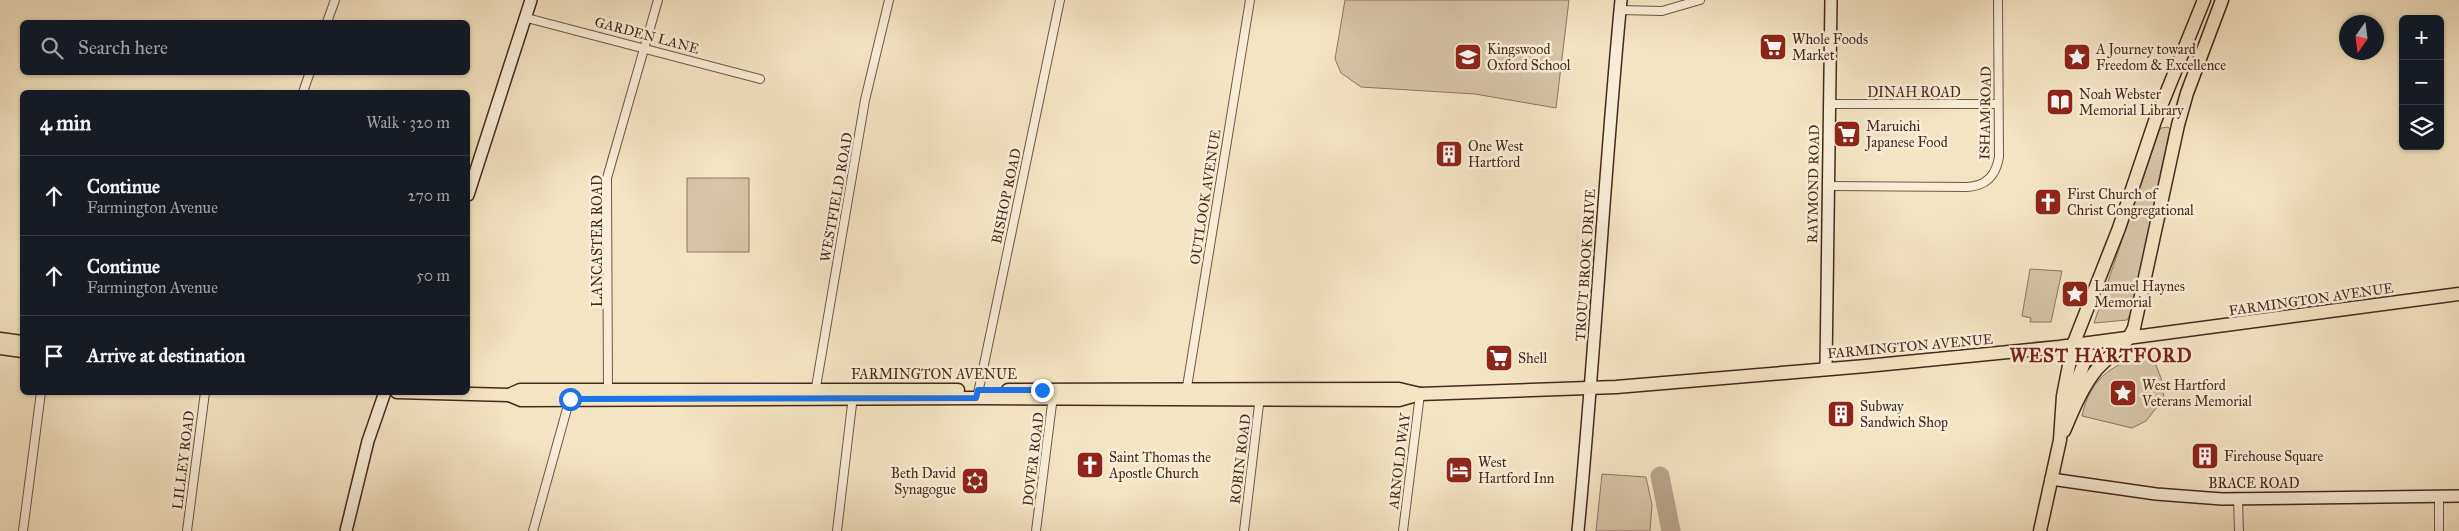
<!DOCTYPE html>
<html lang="en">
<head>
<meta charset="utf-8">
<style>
  :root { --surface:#171b24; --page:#242831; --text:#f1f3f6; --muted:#9ea1a6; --line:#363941 }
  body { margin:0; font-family:"IM FELL Great Primer",serif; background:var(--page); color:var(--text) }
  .controls { position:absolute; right:15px; top:15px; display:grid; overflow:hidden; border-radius:8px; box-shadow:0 1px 4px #0004 }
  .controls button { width:45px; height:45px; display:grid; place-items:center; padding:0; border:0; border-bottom:1px solid var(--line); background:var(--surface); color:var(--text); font:25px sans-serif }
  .compass { position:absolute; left:2339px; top:15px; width:45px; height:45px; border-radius:50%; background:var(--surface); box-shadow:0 1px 4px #0004; rotate:194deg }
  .stop { position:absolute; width:15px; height:15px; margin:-11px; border:4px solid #1a73e8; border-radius:50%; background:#fff }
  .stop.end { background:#1a73e8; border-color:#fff; box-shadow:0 1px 5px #0008 }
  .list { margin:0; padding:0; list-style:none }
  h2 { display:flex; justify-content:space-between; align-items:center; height:65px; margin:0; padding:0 20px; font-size:21px }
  h2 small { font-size:16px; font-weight:400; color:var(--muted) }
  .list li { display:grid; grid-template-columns:32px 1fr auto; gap:15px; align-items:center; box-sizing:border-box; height:80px; padding:0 20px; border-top:1px solid var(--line) }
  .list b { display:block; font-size:19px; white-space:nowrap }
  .list p { margin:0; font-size:16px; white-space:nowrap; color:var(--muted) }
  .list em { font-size:16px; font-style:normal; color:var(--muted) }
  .icon { flex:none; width:28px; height:28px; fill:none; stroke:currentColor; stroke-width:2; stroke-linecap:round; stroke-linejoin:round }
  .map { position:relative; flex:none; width:2459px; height:531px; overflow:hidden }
  .search { position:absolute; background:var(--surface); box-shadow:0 1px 4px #0004; left:20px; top:20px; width:450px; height:55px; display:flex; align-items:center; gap:12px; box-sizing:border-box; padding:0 18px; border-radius:8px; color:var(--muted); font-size:19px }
  .panel { position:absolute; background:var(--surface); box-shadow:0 1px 4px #0004; left:20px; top:90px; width:450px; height:305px; border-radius:8px }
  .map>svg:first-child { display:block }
  .green { fill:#d6c5a6; stroke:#8e7662 }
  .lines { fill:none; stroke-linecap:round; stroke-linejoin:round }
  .river { stroke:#b8a58a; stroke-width:19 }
  .street-casing { stroke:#715747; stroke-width:10 }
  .secondary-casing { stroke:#45281e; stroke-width:14 }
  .primary-casing { stroke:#45281e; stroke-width:15 }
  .street { stroke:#f8eed7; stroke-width:8 }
  .secondary { stroke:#f8eed7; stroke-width:11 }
  .primary { stroke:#f4e5c2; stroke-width:12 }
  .route { stroke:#1a73e8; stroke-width:6 }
  .labels { text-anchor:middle; stroke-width:5; stroke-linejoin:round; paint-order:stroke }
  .street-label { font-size:14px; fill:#45281e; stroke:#f8eed7 }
  .poi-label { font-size:14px; fill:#45281e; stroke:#f8eed7; text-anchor:start }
  .district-label { font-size:19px; font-weight:bold; letter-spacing:1px; fill:#7a1f14; stroke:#f8eed7 }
</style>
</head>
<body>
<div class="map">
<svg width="2459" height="531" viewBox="0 0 2459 531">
  <rect width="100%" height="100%" fill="#f4e5c2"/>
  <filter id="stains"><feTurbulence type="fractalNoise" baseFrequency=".004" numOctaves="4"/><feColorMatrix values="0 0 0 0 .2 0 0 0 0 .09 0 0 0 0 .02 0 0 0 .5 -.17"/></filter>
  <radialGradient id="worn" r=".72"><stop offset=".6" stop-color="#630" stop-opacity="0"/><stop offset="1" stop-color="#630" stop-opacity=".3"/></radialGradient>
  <g class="green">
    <polygon points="1345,0 1569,0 1556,108 1475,94 1361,87 1341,73 1335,59"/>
    <polygon points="2168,127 2170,129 2132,311 2127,320 2094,323 2159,131 2161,128"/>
    <rect x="687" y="178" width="62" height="74"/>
    <polygon points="2030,269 2062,271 2051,322 2030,322 2031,318 2022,316"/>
    <path d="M 2152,355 L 2161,378 L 2164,398 L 2146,421 L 2132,428 L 2082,416 C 2090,377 2115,361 2152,355 Z"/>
    <polygon points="1602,474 1646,477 1652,505 1650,531 1596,531"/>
  </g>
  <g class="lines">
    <polyline class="river" points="1660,476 1671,531"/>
    <g class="street-casing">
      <g id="street">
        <polyline points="1620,10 1662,11 1700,0"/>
        <polyline points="527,18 760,79"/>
        <polyline points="327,22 335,0"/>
        <polyline points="303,92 310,72"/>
        <polyline points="1830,104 1998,104"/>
        <path d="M 1827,186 L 1967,187 C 1987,186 1996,175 1999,157 L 1998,0"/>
        <polyline points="815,393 865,100 889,0"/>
        <polyline points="1186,393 1250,0"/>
        <polyline points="608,394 607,178 658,0"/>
        <polyline points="977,398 1060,0"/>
        <polyline points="2439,497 2439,531"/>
        <polyline points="2238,499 2239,531"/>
        <polyline points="23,531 41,392"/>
        <polyline points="187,531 205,392"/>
        <polyline points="533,531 570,398"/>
        <polyline points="837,531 853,396"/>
        <polyline points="1036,531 1053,396"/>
        <polyline points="1244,531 1260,396"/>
        <polyline points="1403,531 1420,394"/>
      </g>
    </g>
    <g class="secondary-casing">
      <g id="secondary">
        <polyline points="468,195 531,0"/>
        <polyline points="1826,368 1831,0"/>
        <polyline points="2051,479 2156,494 2222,499 2459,496"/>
        <polyline points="346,531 368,441 385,392"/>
        <path d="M 1578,531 C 1595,354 1604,177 1621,0"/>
      </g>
    </g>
    <g class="primary-casing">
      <g id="primary">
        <polyline points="0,339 22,342"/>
        <polyline points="0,348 22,351"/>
        <polyline points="1008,390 1399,389 1420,394"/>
        <polyline points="397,392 509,395 521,400 977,398 1399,400 1420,394 1616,387 1866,366 2059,347 2459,294"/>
        <polyline points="509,395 520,390 958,390"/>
        <polyline points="2068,405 2084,363 2081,352 2073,345"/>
        <path d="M 2064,431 C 2073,410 2082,387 2097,369 C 2109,355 2127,346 2134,328 L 2178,125 L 2187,93 L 2222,0"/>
        <polyline points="2040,531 2060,440 2063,396 2073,345 2119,228 2155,121 2204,0"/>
      </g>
    </g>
    <use href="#street" class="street"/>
    <use href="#secondary" class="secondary"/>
    <use href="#primary" class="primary"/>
  </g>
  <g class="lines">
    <polyline class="route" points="570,399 976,398 978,390 1042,390"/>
  </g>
  <defs>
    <g id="supermarket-square" transform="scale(1.4375)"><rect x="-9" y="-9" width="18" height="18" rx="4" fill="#8f2418" stroke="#f8eed7"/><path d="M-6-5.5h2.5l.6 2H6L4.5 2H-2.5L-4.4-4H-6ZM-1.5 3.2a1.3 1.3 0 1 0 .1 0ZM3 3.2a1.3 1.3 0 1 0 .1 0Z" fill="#fff"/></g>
    <g id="school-square" transform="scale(1.4375)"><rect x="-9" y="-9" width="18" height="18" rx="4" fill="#8f2418" stroke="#f8eed7"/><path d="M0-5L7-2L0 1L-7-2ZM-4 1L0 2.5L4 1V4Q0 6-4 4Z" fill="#fff"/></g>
    <g id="sight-square" transform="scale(1.4375)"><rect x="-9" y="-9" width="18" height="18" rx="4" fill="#8f2418" stroke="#f8eed7"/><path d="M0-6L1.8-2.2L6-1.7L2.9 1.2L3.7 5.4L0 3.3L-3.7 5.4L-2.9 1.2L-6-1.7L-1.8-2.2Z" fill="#fff"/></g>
    <g id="library-square" transform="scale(1.4375)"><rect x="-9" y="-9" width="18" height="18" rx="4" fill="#8f2418" stroke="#f8eed7"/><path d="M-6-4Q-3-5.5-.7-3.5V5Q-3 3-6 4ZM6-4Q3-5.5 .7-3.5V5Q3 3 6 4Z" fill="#fff"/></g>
    <g id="building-square" transform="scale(1.4375)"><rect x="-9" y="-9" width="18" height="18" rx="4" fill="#8f2418" stroke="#f8eed7"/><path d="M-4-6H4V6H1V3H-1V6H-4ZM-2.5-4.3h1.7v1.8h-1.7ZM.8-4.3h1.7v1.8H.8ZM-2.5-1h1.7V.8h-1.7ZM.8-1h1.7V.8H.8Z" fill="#fff"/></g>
    <g id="church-square" transform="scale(1.4375)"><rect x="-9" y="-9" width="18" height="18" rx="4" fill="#8f2418" stroke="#f8eed7"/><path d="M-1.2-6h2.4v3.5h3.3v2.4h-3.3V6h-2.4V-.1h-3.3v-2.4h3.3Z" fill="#fff"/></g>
    <g id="hotel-square" transform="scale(1.4375)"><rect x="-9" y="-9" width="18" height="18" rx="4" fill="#8f2418" stroke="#f8eed7"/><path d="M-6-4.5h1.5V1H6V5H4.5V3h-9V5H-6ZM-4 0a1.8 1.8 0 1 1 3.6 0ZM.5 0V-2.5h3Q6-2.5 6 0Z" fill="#fff"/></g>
    <g id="synagogue-square" transform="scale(1.4375)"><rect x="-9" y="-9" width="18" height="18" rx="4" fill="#8f2418" stroke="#f8eed7"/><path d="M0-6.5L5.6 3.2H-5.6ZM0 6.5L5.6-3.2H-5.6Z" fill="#fff"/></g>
  </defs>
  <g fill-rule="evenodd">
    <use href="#supermarket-square" x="1773" y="47"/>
    <use href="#school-square" x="1468" y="57"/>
    <use href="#sight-square" x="2077" y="57"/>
    <use href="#library-square" x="2060" y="102"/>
    <use href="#supermarket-square" x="1847" y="134"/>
    <use href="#building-square" x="1449" y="154"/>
    <use href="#church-square" x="2048" y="202"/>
    <use href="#sight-square" x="2075" y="294"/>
    <use href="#supermarket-square" x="1499" y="358"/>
    <use href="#sight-square" x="2123" y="393"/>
    <use href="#building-square" x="1841" y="414"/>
    <use href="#building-square" x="2205" y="456"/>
    <use href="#church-square" x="1090" y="465"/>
    <use href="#hotel-square" x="1459" y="470"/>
    <use href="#synagogue-square" x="975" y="481"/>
  </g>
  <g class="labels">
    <g class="street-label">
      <text transform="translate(647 35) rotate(15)" y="5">GARDEN LANE</text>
      <text x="1914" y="97">DINAH ROAD</text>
      <text transform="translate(1985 113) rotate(-89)" y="5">ISHAM ROAD</text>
      <text transform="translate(1813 184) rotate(-89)" y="5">RAYMOND ROAD</text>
      <text transform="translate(1006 196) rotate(-78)" y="5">BISHOP ROAD</text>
      <text transform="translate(836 197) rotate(-80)" y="5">WESTFIELD ROAD</text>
      <text transform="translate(1205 197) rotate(-81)" y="5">OUTLOOK AVENUE</text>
      <text transform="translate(597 241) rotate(-90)" y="5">LANCASTER ROAD</text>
      <text transform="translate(1585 265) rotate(-86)" y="5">TROUT BROOK DRIVE</text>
      <text transform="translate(2311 299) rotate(-8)" y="5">FARMINGTON AVENUE</text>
      <text transform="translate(1910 346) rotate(-5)" y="5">FARMINGTON AVENUE</text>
      <text x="934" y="379">FARMINGTON AVENUE</text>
      <text transform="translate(1033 459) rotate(-83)" y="5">DOVER ROAD</text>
      <text transform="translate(1240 459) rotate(-83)" y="5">ROBIN ROAD</text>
      <text transform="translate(183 460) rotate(-83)" y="5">LILLEY ROAD</text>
      <text transform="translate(1399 461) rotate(-83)" y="5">ARNOLD WAY</text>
      <text x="2254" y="488">BRACE ROAD</text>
    </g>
    <g class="poi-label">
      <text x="1792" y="44">Whole Foods<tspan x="1792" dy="16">Market</tspan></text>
      <text x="1487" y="54">Kingswood<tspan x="1487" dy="16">Oxford School</tspan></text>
      <text x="2096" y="54">A Journey toward<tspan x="2096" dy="16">Freedom &amp; Excellence</tspan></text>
      <text x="2079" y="99">Noah Webster<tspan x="2079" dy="16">Memorial Library</tspan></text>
      <text x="1866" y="131">Maruichi<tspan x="1866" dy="16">Japanese Food</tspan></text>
      <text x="1468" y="151">One West<tspan x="1468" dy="16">Hartford</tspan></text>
      <text x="2067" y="199">First Church of<tspan x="2067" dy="16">Christ Congregational</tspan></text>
      <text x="2094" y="291">Lamuel Haynes<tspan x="2094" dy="16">Memorial</tspan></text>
      <text x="1518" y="363">Shell</text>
      <text x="2142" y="390">West Hartford<tspan x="2142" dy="16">Veterans Memorial</tspan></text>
      <text x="1860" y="411">Subway<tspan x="1860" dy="16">Sandwich Shop</tspan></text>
      <text x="2224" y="461">Firehouse Square</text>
      <text x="1109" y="462">Saint Thomas the<tspan x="1109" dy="16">Apostle Church</tspan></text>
      <text x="1478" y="467">West<tspan x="1478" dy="16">Hartford Inn</tspan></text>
      <text x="956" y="478" text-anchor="end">Beth David<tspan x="956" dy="16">Synagogue</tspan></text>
    </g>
    <g class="district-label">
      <text x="2101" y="362">WEST HARTFORD</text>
    </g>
  </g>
  <rect width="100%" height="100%" filter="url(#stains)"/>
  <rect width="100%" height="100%" fill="url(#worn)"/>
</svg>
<div class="controls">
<button>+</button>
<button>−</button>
<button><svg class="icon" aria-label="layers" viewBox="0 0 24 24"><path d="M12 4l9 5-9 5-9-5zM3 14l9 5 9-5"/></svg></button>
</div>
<svg class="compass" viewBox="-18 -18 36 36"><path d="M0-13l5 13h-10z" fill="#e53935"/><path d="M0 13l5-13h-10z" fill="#9ea1a6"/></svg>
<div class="stop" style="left:570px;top:399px"></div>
<div class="stop end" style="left:1042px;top:390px"></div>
<div class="search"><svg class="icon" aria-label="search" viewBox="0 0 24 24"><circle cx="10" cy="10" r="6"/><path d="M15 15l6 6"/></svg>Search here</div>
<section class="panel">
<h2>4 min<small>Walk · 320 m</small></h2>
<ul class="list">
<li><svg class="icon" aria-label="ahead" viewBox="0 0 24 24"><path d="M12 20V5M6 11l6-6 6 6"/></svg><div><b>Continue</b><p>Farmington Avenue</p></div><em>270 m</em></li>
<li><svg class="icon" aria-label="ahead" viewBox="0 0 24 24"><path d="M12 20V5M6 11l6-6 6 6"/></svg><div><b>Continue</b><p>Farmington Avenue</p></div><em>50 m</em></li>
<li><svg class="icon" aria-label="arrive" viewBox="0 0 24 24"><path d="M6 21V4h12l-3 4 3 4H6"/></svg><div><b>Arrive at destination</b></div></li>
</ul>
</section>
</div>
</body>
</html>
